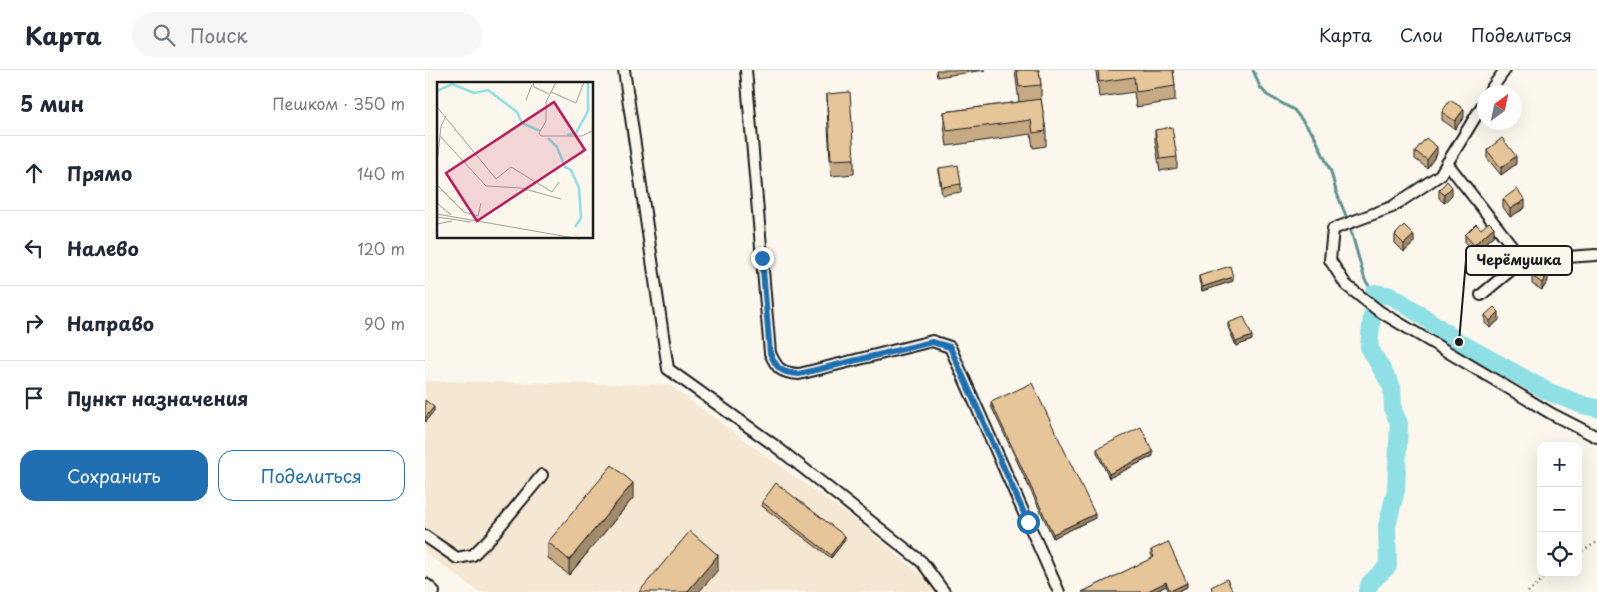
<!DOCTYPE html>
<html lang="ru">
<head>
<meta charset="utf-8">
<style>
  :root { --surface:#fff; --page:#f6f6f7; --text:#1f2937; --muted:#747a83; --line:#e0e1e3; --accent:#1f6fb2 }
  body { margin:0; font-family:"Playpen Sans",sans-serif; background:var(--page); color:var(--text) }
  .controls { position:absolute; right:15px; bottom:15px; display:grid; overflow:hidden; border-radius:10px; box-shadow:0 5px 20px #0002 }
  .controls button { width:45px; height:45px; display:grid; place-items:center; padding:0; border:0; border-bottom:1px solid var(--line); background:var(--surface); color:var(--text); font:25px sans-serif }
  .compass { position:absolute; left:1052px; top:15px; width:45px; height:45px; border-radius:50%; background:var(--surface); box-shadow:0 5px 20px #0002; rotate:33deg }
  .stop { position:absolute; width:15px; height:15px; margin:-11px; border:4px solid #1f6fb2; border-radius:50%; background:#fff }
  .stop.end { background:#1f6fb2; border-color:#fff; box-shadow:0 1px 5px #0008 }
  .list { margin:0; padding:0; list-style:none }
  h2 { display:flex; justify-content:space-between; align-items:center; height:65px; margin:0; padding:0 20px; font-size:21px }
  h2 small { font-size:16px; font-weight:400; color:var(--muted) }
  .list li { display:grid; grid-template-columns:32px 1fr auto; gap:15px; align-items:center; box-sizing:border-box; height:75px; padding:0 20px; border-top:1px solid var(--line) }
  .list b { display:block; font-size:19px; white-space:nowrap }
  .list em { font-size:16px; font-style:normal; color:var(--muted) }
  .actions { display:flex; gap:10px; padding:15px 20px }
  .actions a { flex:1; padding:11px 0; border:1px solid var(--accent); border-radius:15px; text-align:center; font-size:18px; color:var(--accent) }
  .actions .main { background:var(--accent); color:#fff }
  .icon { flex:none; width:28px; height:28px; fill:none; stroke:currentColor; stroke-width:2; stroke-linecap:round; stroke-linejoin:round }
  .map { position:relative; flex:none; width:1172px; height:522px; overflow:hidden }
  header { display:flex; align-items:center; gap:30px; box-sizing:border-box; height:70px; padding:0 25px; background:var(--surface); border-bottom:1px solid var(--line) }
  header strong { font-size:24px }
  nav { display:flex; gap:28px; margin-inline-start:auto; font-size:18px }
  .search { width:350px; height:45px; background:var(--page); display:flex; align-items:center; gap:12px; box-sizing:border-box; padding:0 18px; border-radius:28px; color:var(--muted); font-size:19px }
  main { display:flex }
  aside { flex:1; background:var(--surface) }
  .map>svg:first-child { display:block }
  .built { fill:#f5e8d3 }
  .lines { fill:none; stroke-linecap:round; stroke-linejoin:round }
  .stream { stroke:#609295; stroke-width:3 }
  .river { stroke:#8ee0e5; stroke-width:18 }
  .minor-casing { stroke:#1c1c1c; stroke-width:14 }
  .highway-casing { stroke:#1c1c1c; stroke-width:18 }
  .path { stroke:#1c1c1c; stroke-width:2; stroke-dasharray:1 4; stroke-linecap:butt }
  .minor { stroke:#fbf7ec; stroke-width:10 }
  .highway { stroke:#fbf7ec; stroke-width:14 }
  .wall { fill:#c6aa84; stroke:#1c1c1c }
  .shaded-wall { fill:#a18b6b; stroke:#1c1c1c }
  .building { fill:#e6c699; stroke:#1c1c1c }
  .route { stroke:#1f6fb2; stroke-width:6 }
  .inset-river { fill:none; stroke:#8ee0e5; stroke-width:2.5 }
  .inset-road { fill:none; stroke:#a29f99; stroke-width:1 }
  .view { fill:#c2185b; fill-opacity:0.15; stroke:#c2185b; stroke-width:2.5 }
  .inset-edge { fill:none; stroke:#1c1c1c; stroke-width:2.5 }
  .leader { fill:none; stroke:#1c1c1c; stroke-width:2 }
  .callout-dot { fill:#1c1c1c; stroke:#fbf7ec; stroke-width:2 }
  .callout { fill:#fbf7ec; stroke:#1c1c1c; stroke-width:2 }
  .callout-label { font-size:14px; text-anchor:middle; font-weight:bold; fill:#1c1c1c }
</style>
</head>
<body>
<header>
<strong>Карта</strong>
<div class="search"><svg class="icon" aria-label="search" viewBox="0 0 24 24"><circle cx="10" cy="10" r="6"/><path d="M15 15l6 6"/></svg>Поиск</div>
<nav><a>Карта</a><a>Слои</a><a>Поделиться</a></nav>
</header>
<main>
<aside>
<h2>5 мин<small>Пешком · 350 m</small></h2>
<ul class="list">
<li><svg class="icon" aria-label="ahead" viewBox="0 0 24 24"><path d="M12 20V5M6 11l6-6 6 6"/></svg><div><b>Прямо</b></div><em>140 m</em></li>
<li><svg class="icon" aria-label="left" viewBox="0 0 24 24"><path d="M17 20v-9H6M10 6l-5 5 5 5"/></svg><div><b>Налево</b></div><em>120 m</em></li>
<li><svg class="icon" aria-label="right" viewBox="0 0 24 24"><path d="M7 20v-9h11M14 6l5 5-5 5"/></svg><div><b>Направо</b></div><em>90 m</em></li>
<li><svg class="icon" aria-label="arrive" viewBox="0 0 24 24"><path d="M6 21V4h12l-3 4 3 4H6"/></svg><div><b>Пункт назначения</b></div></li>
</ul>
<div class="actions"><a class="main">Сохранить</a><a>Поделиться</a></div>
</aside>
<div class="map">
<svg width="1172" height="522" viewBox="0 0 1172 522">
  <rect width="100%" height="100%" fill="#fbf7ec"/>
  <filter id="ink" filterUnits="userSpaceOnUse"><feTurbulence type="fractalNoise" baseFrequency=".02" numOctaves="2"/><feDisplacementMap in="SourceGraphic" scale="10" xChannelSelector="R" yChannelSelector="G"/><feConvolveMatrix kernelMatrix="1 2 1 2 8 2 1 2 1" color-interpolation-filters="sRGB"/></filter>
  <g filter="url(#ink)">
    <polygon class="built" points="0,311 244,315 442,459 516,522 54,522 0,482"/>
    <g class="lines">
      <g class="stream">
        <polyline points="828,0 835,17 842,25 869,40 889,65 906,102 911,121 921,146"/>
        <polyline points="926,161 940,210 949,223"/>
      </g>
      <g class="river">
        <polyline points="949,228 949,223 967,226 996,245 1034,272 1124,322 1158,335 1172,338"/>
        <polyline points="942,522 945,513 963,496 962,456 971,420 974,353 968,340 967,317 944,277 947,245"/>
      </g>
      <g class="minor-casing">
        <g id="minor">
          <polyline points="199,0 243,299 349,375 497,492 519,522"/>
          <path d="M 321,0 L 345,283 C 352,299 356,303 374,304 L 507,271 L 525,277 L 634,522"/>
          <polyline points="1064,22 1080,0"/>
          <polyline points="1060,31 1015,105 967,137 908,159 905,190 921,215 954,241 1127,344 1172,367"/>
          <polyline points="1022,93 1098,190"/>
          <polyline points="1056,225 1098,190 1171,185"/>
          <polyline points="0,466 32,488 48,485 66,467 117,405"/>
        </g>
      </g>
      <g class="highway-casing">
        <polyline id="highway" points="0,516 7,522"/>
      </g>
      <g class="path">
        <polyline points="1153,484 1172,472"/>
        <polyline points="1103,522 1125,503"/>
      </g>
      <use href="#minor" class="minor"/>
      <use href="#highway" class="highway"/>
    </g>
    <g class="wall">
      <polygon points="511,0 560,0 512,7"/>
      <polygon points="590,0 614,0 616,15 616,29 621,61 621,76 608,78 606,64 522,76 519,56 519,42 594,32"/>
      <polygon points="671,0 748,0 750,16 750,31 711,37 709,22 674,27"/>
      <polygon points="402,24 429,89 429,104 406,106 402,39"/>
      <polygon points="1017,42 1039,47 1030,59 1017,50"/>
      <polygon points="730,60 752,87 752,98 735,101 730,71"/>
      <polygon points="1062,80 1091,94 1076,105 1062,88"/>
      <polygon points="990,81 1012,84 1002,98 990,89"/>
      <polygon points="514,98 536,114 536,122 517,125 514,106"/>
      <polygon points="1014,120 1027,125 1019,133 1014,128"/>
      <polygon points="1078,129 1100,138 1085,147 1078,137"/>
      <polygon points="1056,159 1069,165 1049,183 1040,173 1040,165"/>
      <polygon points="970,165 989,173 979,182 970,173"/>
      <polygon points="1071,181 1085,186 1077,194 1071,189"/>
      <polygon points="774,206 808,211 777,221 774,210"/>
      <polygon points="1107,206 1123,211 1117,220 1107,214"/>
      <polygon points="1060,245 1074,250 1065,258 1060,253"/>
      <polygon points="803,253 827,270 811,276 803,257"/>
      <polygon points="566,332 670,448 628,468 566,336"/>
      <polygon points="672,379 728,386 684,408 672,383"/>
      <polygon points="208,428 144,505 123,488 123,472"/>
      <polygon points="337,432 420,470 406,488 337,436"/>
      <polygon points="726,480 762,517 751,522 744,522 741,516 729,522 657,522 728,488 726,484"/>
    </g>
    <g class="shaded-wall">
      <polygon points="1039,39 1039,47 1030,59 1030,51"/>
      <polygon points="1012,77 1012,84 1002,98 1002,90"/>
      <polygon points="1091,86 1091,94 1076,105 1076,98"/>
      <polygon points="1027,117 1027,125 1019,133 1019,125"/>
      <polygon points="1100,130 1100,138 1085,147 1085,139"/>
      <polygon points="1069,157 1069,165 1049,183 1049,175"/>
      <polygon points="989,165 989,173 979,182 979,174"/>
      <polygon points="1085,178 1085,186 1077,194 1077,187"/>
      <polygon points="1123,203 1123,211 1117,220 1117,213"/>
      <polygon points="808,207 808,211 777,221 777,217"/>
      <polygon points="1074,242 1074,250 1065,258 1065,251"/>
      <polygon points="827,266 827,270 811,276 811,272"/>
      <polygon points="9,337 9,341 0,352 0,348"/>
      <polygon points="728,382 728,386 684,408 684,404"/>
      <polygon points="208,413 208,428 144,505 144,490"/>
      <polygon points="670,444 670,448 628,468 628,464"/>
      <polygon points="420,466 420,470 406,488 406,485"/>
      <polygon points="293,485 293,500 274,522 262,522"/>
      <polygon points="741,512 741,516 729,522 721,522"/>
      <polygon points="762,513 762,517 751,522 745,522 745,521"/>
    </g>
    <g class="building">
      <polygon points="592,0 614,0 616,15 594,17"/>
      <polygon points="673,0 748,0 750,16 711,22 709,7 674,12"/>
      <polygon points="425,22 429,89 406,90 402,24"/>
      <polygon points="616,29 621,61 608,63 606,50 522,61 519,42"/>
      <polygon points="1025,30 1039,39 1030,51 1017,42"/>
      <polygon points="747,57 752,87 735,89 730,60"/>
      <polygon points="1001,68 1012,77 1002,90 990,81"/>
      <polygon points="1077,68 1091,86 1076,98 1062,80"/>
      <polygon points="533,95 536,114 517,117 514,98"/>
      <polygon points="1022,111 1027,117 1019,125 1014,120"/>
      <polygon points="1092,119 1100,130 1085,139 1078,129"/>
      <polygon points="1064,152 1069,157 1049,175 1040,165 1051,154 1056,159"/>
      <polygon points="979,155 989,165 979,174 970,165"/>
      <polygon points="1080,173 1085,178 1077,187 1071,181"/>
      <polygon points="805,196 808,207 777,217 774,206"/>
      <polygon points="1114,197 1123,203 1117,213 1107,206"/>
      <polygon points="1069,237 1074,242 1065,251 1060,245"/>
      <polygon points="819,247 827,266 811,272 803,253"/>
      <polygon points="607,313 670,444 628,464 566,332"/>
      <polygon points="0,330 9,337 0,348"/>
      <polygon points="716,357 728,382 684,404 672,379"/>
      <polygon points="187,395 208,413 144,490 123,472"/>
      <polygon points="351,413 420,466 406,485 337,432"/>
      <polygon points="265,461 293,485 262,522 214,522"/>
      <polygon points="743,472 762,513 745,521 741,512 721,522 657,522 729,487 726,480"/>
      <polygon points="802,509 808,522 788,522 786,517"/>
    </g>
  </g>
  <g class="lines" filter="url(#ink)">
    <path class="route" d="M 337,188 L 345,283 C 352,299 356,303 374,304 L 507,272 L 525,277 L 603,452"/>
  </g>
  <g transform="translate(12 12)">
    <rect width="156" height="156" fill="#fbf7ec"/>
    <path class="inset-river" d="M 0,9 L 15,2 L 37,11 L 51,8 L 80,30 L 85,41 L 103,49M 130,53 L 139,51 L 151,29 L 151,0M 111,56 L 120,65 L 128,85 L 134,88 L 142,106 L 144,136 L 138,145"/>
    <path class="inset-road" d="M 96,0 L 97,5 L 112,12M 119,0 L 109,20 L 109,39 L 102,51 L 104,54 L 145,54 L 157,48M 114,10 L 139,21 L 147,0M 89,18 L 95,3M 0,25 L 59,97 L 74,85 L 115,110 L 122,100M 3,54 L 49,104 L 84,106 L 124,117M 0,82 L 4,44 L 9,34M 0,103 L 27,130 L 41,134 L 44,121M 0,121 L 14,133M 0,132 L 143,157M 0,135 L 34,140M 0,142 L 15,139"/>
    <path class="view" d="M 117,20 L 148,68 L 40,139 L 9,91 Z"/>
    <rect width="156" height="156" class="inset-edge"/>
  </g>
  <path class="leader" d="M1034 272L1041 190"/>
  <circle class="callout-dot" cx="1034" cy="272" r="5"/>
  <rect class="callout" x="1041" y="176" width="106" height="29" rx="5"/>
  <g class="callout-label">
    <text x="1094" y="195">Черёмушка</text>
  </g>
</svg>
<div class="controls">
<button>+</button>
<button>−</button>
<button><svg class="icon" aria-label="locate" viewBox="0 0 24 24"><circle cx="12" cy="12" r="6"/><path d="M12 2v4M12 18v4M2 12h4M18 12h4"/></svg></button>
</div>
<svg class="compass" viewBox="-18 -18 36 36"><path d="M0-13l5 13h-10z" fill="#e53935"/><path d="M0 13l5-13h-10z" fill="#747a83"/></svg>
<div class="stop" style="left:603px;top:452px"></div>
<div class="stop end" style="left:337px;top:188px"></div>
</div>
</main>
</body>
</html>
